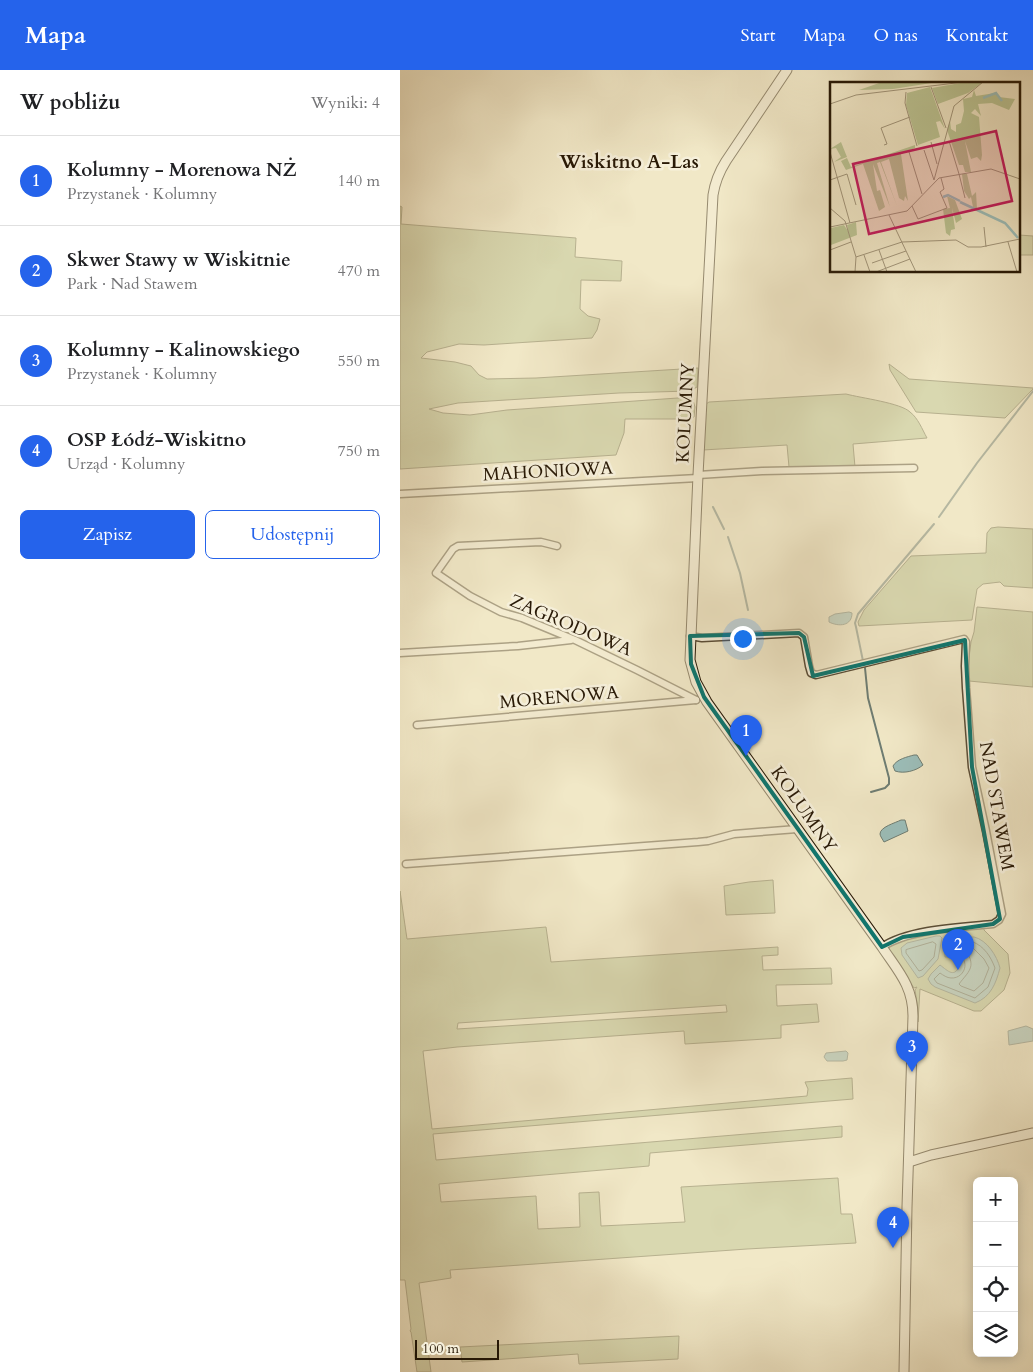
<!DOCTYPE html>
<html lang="pl">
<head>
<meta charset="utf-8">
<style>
  :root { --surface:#fff; --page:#f6f6f6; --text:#202124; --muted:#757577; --line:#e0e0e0; --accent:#2563eb }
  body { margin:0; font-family:Cardo,serif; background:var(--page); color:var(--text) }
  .controls { position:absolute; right:15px; bottom:15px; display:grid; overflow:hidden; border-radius:8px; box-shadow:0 2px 12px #0003 }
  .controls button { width:45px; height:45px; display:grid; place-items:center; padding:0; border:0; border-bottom:1px solid var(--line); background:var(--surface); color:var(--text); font:25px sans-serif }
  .scale { position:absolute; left:15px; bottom:12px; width:84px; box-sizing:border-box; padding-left:5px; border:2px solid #281906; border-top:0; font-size:14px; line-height:18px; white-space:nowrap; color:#281906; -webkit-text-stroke:4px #f6f0db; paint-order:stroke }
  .you { position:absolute; left:342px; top:568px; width:18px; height:18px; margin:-12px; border:4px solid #fff; border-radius:50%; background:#1a73e8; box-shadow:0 0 0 8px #1a73e833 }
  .badge { display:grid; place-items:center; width:32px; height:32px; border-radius:50%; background:var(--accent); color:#fff; font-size:16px; font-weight:700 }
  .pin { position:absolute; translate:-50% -41px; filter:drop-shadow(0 1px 2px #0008) }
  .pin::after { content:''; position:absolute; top:26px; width:18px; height:15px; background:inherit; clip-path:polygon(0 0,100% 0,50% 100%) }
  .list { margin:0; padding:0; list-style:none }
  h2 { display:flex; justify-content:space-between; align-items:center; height:65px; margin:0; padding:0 20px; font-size:21px }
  h2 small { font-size:16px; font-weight:400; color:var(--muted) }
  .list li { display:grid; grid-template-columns:32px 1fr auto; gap:15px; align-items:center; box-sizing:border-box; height:90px; padding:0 20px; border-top:1px solid var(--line) }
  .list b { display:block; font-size:19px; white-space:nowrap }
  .list p { margin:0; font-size:16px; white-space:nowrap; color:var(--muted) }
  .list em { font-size:16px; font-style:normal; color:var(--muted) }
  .actions { display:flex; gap:10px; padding:15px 20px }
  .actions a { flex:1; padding:11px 0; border:1px solid var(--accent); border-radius:8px; text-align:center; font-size:18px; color:var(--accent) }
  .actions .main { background:var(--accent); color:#fff }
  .icon { flex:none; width:28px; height:28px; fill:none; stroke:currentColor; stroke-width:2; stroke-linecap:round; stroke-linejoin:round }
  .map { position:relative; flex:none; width:633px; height:1302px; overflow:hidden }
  header { display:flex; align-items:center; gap:30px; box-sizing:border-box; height:70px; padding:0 25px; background:var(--accent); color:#fff }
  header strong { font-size:24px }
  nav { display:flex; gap:28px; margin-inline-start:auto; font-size:18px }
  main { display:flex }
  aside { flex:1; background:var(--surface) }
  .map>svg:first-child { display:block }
  .green { fill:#bcc594; stroke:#726f4d; fill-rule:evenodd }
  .water { fill:#9cbfbb; stroke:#6e7d73 }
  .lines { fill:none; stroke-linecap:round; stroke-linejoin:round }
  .shore { stroke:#626c60; stroke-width:1 }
  .stream { stroke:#6e7d73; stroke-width:2 }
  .street-casing { stroke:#5a4d36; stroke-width:9 }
  .secondary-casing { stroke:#281906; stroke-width:11 }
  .street { stroke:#f6f0db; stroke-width:6 }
  .secondary { stroke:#f6f0db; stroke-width:9 }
  .marked { fill:none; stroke:#0f766e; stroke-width:4; stroke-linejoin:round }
  .labels { text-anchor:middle; stroke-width:5; stroke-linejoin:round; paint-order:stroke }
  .street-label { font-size:18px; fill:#281906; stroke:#f6f0db }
  .neighbourhood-label { font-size:19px; font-weight:bold; fill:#281906; stroke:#f6f0db }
  .inset-river { fill:none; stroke:#9cbfbb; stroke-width:2.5 }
  .inset-road { fill:none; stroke:#a1957a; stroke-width:1 }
  .view { fill:#c2185b; fill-opacity:0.15; stroke:#c2185b; stroke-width:2.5 }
  .inset-edge { fill:none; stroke:#281906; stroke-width:2.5 }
</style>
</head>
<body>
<header>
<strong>Mapa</strong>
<nav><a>Start</a><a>Mapa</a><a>O nas</a><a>Kontakt</a></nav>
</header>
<main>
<aside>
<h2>W pobliżu<small>Wyniki: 4</small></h2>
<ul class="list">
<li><span class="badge">1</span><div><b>Kolumny - Morenowa NŻ</b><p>Przystanek · Kolumny</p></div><em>140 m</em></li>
<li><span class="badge">2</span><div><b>Skwer Stawy w Wiskitnie</b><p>Park · Nad Stawem</p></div><em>470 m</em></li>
<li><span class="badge">3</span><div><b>Kolumny - Kalinowskiego</b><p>Przystanek · Kolumny</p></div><em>550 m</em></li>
<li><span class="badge">4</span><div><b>OSP Łódź-Wiskitno</b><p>Urząd · Kolumny</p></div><em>750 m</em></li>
</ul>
<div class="actions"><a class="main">Zapisz</a><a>Udostępnij</a></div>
</aside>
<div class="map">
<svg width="633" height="1302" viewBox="0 0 633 1302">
  <rect width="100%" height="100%" fill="#f1e8c7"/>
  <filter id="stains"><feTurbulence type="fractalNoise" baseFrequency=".004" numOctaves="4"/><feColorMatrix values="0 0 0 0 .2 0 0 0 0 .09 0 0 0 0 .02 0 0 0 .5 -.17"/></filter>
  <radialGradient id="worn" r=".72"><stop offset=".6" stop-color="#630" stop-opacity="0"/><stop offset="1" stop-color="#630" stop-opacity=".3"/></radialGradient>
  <g class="green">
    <polygon points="0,136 2,137 1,154 176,168 175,187 222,191 221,211 181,210 180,239 188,246 200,249 197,260 192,268 84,275 59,274 27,282 21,288 55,292 71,296 79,305 87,309 136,308 298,298 297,317 290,321 219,323 58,333 29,339 43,343 70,345 107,340 292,327 295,337 294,347 286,349 225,349 224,363 216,385 0,399"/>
    <polygon points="619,165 633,166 633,185 619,185"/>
    <polygon points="489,294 509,309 633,318 633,319 605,348 516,342 490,300"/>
    <path d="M 446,324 C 461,328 501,333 510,342 C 518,348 522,359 527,368 L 453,374 L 455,397 L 389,397 L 387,375 L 303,380 L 306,334 L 309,332 Z"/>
    <polygon points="598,457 633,459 633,518 604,516 600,512 583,514 577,519 572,550 459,556 458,552 464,540 511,486 586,483 587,463 591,458"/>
    <polygon points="577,537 633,542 633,617 569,611 568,594 571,572 574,562"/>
    <polygon points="373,810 375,843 326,845 324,816 349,812"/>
    <path d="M 0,821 L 7,869 L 146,857 L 151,892 L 378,877 L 378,885 L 362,886 L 363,900 L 431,898 L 432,914 L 376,915 L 377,936 L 417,934 L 419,952 L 381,955 L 381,968 L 285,974 L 284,961 L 57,977 L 23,981 L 32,1059 L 407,1026 L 408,1019 L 405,1012 L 452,1008 L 453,1029 L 33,1064 L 36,1090 L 442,1056 L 442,1067 L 250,1083 L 249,1096 L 39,1114 L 41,1132 L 136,1126 L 138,1159 L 180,1157 L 179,1123 L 199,1122 L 201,1156 L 285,1152 L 281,1117 L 438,1108 L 441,1144 L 452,1144 L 456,1173 L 347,1179 L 50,1200 L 51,1208 L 19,1213 L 31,1302 L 17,1302 L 11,1262 L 10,1261 L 11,1259 L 5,1210 L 0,1210 ZM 326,935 L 327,942 L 57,959 L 58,953 Z"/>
    <polygon points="578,857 584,858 584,860 608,884 610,903 604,920 581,941 574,941 520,919 518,952 518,939 515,920 517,917 514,918 489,879 491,873 534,862"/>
    <polygon points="279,1266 278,1289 179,1294 178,1284 62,1292 60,1277"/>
  </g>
  <g class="water">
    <path d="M 449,542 L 452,543 C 452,556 439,557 429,552 L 429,547 L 435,544 Z"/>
    <path d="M 514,685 L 517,685 L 523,695 C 516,701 504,704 495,701 L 493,696 C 497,689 507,687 514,685 Z"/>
    <path d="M 501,750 L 505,750 L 508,761 L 484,772 C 483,770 480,766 480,764 C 480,757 495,753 501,750 Z"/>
    <polygon points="536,866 540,866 542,868 538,889 523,906 518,908 502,885 501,878 507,873"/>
    <path d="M 574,867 C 587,870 597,886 600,898 C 596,913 591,927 575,933 L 535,917 L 531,914 L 528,909 L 531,904 L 540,895 C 548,901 555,909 560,894 L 559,891 L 553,887 L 545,887 C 544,867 557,868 574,867 Z"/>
    <polygon points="626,956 633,959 633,971 609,975 608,961"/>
    <polygon points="446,981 448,983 447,990 443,991 427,991 424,987 426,983"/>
  </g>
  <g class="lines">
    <g class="shore">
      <polygon points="533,872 536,874 534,887 522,900 519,901 506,883 506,880"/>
      <path d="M 573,872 C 584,876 591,887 595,898 L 588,917 L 575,928 L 537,913 L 534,909 L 540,903 C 543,905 547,908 551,908 C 566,909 573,886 551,882 L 550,878 L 557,874 Z"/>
      <path d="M 568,878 L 573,878 L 584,889 L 589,898 L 583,913 L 574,921 L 561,916 L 559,914 C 568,902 577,897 566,881 Z"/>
    </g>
    <g class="stream">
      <polyline points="313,437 324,459"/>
      <polyline points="539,447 577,393 633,321"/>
      <polyline points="328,467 340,503 348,540"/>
      <polyline points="463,591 456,557 455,553 458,544 534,454"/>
      <polyline points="465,598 468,628 489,708 489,714 485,718 471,722"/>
    </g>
    <g class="street-casing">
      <g id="street">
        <polyline points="298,405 362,401 514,398"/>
        <polyline points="0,424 298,408"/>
        <polyline points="157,476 141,472 58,476 53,479 36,503 70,526 101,542 122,548 175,570 237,600 296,630"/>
        <path d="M 290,566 L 302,568 L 399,563 L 404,567 L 409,596 L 411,603 L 416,605 L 564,569 L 566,572 L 565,596 L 566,618 L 572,697 L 586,761 L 602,844 L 599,850 L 593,854 C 561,857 508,859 482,877"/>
        <polyline points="0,583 118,576 171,570"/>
        <polyline points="17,655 296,630"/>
        <polyline points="6,794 298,772 308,771 334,764 397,759"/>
      </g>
    </g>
    <g class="secondary-casing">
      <g id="secondary">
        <path d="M 387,0 L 326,91 C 319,102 315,112 313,125 L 298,405 L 290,590 L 296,612 L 307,632 L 482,877 C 498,901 513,916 513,946 L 507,1137 L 504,1302"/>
        <polyline points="509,1092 531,1085 633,1063"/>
      </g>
    </g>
    <use href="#street" class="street"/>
    <use href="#secondary" class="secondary"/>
  </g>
  <path d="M0 0H633V1302H0ZM 399,563 L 404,567 L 413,606 L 565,570 L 572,697 L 600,849 L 593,854 L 503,867 L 482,877 L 304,627 L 291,594 L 290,566 Z" fill="#f1e8c7" fill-opacity=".55" fill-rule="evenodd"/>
  <path class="marked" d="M 399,563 L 404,567 L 413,606 L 565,570 L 572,697 L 600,849 L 593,854 L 503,867 L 482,877 L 304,627 L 291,594 L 290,566 Z"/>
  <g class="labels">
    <g class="street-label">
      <text transform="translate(285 343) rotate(-87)" y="6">KOLUMNY</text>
      <text transform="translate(148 401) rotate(-3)" y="6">MAHONIOWA</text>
      <text transform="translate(171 555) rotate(23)" y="6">ZAGRODOWA</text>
      <text transform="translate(159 627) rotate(-5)" y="6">MORENOWA</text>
      <text transform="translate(597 736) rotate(80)" y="6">NAD STAWEM</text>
      <text transform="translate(404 739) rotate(55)" y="6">KOLUMNY</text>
    </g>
    <g class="neighbourhood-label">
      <text x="229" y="98">Wiskitno A-Las</text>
    </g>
  </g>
  <g transform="translate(430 12)">
    <rect width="190" height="190" fill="#f1e8c7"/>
    <path d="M 52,0 L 58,0 L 56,1 L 108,0 L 63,7 L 29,8 ZM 136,0 L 153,0 L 138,11 L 108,22 L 102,6 ZM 100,5 L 115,47 L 110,39 L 106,40 L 110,55 L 88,63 L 76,23 L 77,11 ZM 144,8 L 146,14 L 165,11 L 169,15 L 185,17 L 179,28 L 162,21 L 148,22 L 151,34 L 145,27 L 141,31 L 149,35 L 152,73 L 151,79 L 147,75 L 141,77 L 135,59 L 141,90 L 135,90 L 133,83 L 129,83 L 117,48 L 120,39 L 121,47 L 126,50 L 126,43 L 131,41 L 134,29 L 133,17 L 142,15 ZM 11,60 L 17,75 L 4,80 L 11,75 L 6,66 L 0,67 ZM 85,63 L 85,66 L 71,72 L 78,119 L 75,114 L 74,119 L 69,116 L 59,77 L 51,80 L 67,124 L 50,80 L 47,81 L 60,125 L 43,82 L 47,109 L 50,108 L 55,125 L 49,129 L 33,82 L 16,88 L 11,79 L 17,76 L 21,85 ZM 132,92 L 137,92 L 142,114 L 146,110 L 147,127 L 143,125 L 141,115 L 139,117 L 134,109 ZM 117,114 L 125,118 L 132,137 L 126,141 L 122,126 L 125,147 L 121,148 L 120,154 L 116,151 L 113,127 L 120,126 ZM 26,140 L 27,153 L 1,163 L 1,146 L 14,143 L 18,149 L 17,143 Z" fill="#bcc594"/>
    <path class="inset-river" d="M 153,16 L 166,11 L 172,19M 113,115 L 118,113 L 130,119M 130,120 L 175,141 L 188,156"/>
    <path class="inset-road" d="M 101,5 L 116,46M 76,10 L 75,21 L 87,64M 0,22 L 26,13 L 134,0M 119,59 L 129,92M 101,60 L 107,82M 54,63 L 57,62 L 51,46 L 80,35M 94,68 L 104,98M 0,70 L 20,141M 79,70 L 92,112M 129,92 L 135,116M 0,98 L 17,92 L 26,123M 104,98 L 124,24 L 153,0M 82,124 L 88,137 L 117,126 L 110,110 L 114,107 L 111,96M 0,126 L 15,139M 59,133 L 86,190M 15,139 L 26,175 L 25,190M 0,145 L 77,129 L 109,96 L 161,87 L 190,97M 154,145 L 156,165M 72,160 L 126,158 L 138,165 L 151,165 L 190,157M 178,160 L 187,190M 0,168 L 21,160M 49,168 L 57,190M 34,173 L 40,190M 26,175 L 72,160M 42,181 L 76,169M 46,190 L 80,177"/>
    <path class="view" d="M 166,49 L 182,119 L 39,152 L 23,82 Z"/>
    <rect width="190" height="190" class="inset-edge"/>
  </g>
  <rect width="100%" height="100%" filter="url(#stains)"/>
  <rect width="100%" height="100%" fill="url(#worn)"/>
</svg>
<div class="controls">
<button>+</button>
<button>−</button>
<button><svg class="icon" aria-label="locate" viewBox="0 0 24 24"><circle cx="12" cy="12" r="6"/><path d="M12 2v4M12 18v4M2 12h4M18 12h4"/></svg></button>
<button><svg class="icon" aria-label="layers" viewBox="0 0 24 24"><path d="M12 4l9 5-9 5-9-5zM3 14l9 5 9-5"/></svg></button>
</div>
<div class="scale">100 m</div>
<div class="you"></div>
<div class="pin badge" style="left:346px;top:686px">1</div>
<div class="pin badge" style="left:558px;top:900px">2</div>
<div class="pin badge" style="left:512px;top:1002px">3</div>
<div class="pin badge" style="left:493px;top:1178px">4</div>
</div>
</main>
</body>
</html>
